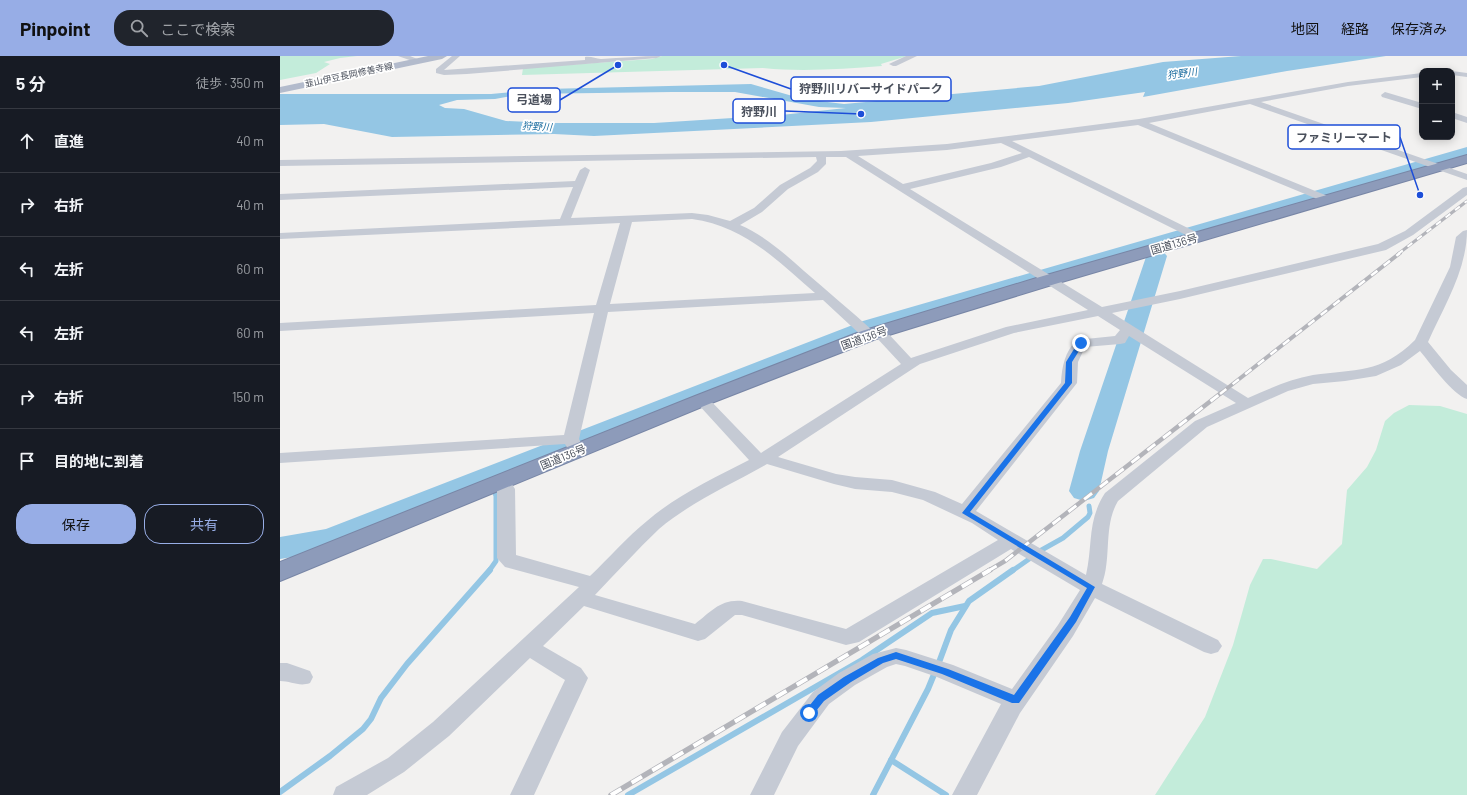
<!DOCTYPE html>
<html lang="ja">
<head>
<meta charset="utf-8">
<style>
  :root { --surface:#171b24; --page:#20242c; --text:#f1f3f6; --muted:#9ea1a6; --line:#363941; --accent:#97ade6 }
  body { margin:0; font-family:Barlow,"Noto Sans JP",sans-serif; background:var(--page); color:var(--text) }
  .controls { position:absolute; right:12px; top:12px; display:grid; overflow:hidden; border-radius:8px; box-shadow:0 2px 10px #0003 }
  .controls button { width:36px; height:36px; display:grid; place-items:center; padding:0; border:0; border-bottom:1px solid var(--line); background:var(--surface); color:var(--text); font:20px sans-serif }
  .stop { position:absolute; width:12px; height:12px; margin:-9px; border:3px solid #1a73e8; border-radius:50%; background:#fff }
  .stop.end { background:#1a73e8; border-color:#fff; box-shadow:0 1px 4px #0008 }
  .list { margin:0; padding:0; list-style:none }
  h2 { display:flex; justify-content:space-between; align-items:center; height:52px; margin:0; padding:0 16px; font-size:17px }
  h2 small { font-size:13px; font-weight:400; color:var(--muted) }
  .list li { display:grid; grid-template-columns:26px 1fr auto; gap:12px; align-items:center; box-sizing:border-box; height:64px; padding:0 16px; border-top:1px solid var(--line) }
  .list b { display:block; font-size:15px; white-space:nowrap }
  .list em { font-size:13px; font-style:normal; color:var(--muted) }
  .actions { display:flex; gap:8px; padding:12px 16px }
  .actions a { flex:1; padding:9px 0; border:1px solid var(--accent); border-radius:16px; text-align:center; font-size:14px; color:var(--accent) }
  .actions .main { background:var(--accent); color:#111 }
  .icon { flex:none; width:22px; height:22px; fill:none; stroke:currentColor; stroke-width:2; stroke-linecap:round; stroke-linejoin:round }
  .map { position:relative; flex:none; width:1187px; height:739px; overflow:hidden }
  header { display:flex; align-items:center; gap:24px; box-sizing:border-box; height:56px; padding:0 20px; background:var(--accent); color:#111 }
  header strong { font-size:19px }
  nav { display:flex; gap:22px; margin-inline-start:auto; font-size:14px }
  .search { width:280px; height:36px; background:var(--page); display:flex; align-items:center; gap:10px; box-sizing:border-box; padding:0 14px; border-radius:16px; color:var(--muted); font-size:15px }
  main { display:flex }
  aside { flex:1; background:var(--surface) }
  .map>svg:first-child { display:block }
  .green { fill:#c3ecda }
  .water { fill:#94c6e4; fill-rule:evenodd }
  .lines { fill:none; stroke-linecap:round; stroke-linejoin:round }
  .stream-far1 { stroke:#94c6e4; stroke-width:5 }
  .stream { stroke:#94c6e4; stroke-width:6 }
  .river { fill:#94c6e4; fill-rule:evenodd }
  .highway-casing { stroke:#7886a6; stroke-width:2 }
  .minor { fill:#c5cad4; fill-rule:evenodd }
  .major { fill:#b3bbcc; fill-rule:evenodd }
  .highway { fill:#8d9bba; fill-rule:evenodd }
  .rail-far3-casing { stroke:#b3b4ba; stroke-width:3 }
  .rail-far2-casing { stroke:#b3b4ba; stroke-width:4 }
  .rail-far1-casing { stroke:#b3b4ba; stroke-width:4.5 }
  .rail-casing { stroke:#b3b4ba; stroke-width:5.5 }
  .rail-far3 { stroke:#fff; stroke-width:2; stroke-dasharray:6; stroke-linecap:butt }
  .rail-far2 { stroke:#fff; stroke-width:2.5; stroke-dasharray:8; stroke-linecap:butt }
  .rail-far1 { stroke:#fff; stroke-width:3; stroke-dasharray:10; stroke-linecap:butt }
  .rail { stroke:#fff; stroke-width:4; stroke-dasharray:12; stroke-linecap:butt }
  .route { fill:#1a73e8 }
  .labels { text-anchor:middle; stroke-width:3.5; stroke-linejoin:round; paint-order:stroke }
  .far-street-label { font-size:9px; fill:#4a505c; stroke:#fff }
  .far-water-label { font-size:10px; font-style:italic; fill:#1a6c9f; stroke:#fff }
  .street-label { font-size:11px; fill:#4a505c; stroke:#fff }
  .leader { fill:none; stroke:#1d4ed8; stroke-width:1.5 }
  .callout-dot { fill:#1d4ed8; stroke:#fff; stroke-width:1.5 }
  .callout { fill:#fff; stroke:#1d4ed8; stroke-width:1.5 }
  .callout-label { font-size:12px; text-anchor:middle; font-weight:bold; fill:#4a505c }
</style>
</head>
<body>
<header>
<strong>Pinpoint</strong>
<div class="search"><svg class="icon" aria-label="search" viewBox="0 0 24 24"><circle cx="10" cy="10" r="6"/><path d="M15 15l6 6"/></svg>ここで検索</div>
<nav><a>地図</a><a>経路</a><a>保存済み</a></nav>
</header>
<main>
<aside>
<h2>5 分<small>徒歩 · 350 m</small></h2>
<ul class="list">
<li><svg class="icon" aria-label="ahead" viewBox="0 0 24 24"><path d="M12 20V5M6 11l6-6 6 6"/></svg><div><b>直進</b></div><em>40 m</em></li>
<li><svg class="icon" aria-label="right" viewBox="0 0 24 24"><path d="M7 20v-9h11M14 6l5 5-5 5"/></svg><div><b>右折</b></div><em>40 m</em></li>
<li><svg class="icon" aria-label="left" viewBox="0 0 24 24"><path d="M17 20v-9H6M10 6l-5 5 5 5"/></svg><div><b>左折</b></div><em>60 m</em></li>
<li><svg class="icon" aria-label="left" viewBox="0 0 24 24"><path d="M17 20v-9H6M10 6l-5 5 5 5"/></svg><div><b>左折</b></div><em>60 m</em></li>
<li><svg class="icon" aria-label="right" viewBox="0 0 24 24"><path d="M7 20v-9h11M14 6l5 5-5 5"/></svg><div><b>右折</b></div><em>150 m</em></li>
<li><svg class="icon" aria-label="arrive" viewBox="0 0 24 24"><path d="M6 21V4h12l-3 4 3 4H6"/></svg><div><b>目的地に到着</b></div></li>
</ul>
<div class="actions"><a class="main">保存</a><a>共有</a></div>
</aside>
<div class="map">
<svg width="1187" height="739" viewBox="0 0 1187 739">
  <rect width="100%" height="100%" fill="#f2f1f0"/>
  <g class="green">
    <polygon points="0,0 77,0 60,2 44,6 50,8 36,17 0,24"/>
    <path d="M 382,0 L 627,0 L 601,8 L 602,10 C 562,13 522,16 483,12 L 242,19 L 243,12 L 372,3 Z"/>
    <polygon points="1129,349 1160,350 1187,358 1187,739 875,739 925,661 953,589 970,529 983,503 991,503 1037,513 1062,488 1067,434 1087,411 1096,394 1105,365 1114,357"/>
  </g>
  <path class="water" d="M 961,0 L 1106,0 L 1007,15 L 863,41 L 865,36 L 788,47 L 591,66 L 314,80 L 274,78 L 112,81 L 44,68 L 0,69 L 0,38 L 211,38 L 265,33 L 471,28 L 523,43 L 564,48 L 759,30 L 883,6 ZM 392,36 L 455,36 L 539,51 L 566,52 L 501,59 L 374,67 L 271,67 L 226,65 L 184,53 L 165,52 L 159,49 L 177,44 L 215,43 L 243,38 Z"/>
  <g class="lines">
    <g class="stream-far1">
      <polyline points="209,420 216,440 216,505 209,515"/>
      <polyline points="758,496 783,482 808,461 810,457 809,450"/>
      <polyline points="732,515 752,501"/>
    </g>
    <g class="stream">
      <polyline points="658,609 671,574 689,545 733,514"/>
      <polyline points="611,704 666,739"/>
      <polyline points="0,736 50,700 83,673 91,663 101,642 127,608 210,514"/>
      <polyline points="348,739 582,604 652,557 685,550"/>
      <polyline points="593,739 648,633 655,616"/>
    </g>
    <polygon class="river" points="1187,91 1187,101 880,192 887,200 828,395 819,435 814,442 804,445 794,442 789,435 800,395 866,201 862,197 599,275 68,489 45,496 0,503 0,481 46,473 583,265"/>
    <g class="highway-casing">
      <polygon id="highway" points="1187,99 1187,107 775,228 596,283 429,348 0,525 0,506 415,340 582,275 763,220"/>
    </g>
    <g class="minor">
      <polygon points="118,0 130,0 142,5 138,7"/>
      <path d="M 172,0 L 180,0 L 164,14 L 305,4 L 305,1 C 311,0 316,3 321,3 C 341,2 361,0 381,0 L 377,2 L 187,18 L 164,19 L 156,17 L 156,13 Z"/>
      <polygon points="626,0 637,0 616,10 613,10 609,8"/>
      <polygon points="1171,15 1172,15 1187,17 1187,21 1172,19 1172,15"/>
      <path d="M 1142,17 L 1142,21 L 1068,30 L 981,46 L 1187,118 L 1187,124 L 970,48 L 869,67 L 1050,141 L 1051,143 L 1050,145 L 1042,145 L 858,69 L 732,85 L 922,179 L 924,181 L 922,183 L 914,183 L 749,101 L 721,111 L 630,133 L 822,251 L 900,235 L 1098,188 L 1125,175 L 1183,132 L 1187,131 L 1187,139 L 1133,179 L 1106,194 L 900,243 L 832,257 L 968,342 C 989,333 1010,323 1033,319 C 1075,313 1101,318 1135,284 L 1170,211 L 1176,181 L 1183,175 L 1187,174 C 1187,214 1164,250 1148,286 L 1171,314 L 1187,329 L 1187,343 C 1173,339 1150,307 1140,295 L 1121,309 L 1096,320 L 1065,325 L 1033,328 L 1008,335 L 927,371 L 838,445 C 823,470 832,501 822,528 L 938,584 L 942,590 L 938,596 L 931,598 L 924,596 L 815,542 L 793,580 L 740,657 L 697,739 L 672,739 L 721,648 L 657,621 L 625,610 L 616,608 L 607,611 L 575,629 L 549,648 L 518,690 L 494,739 L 470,739 L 502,676 L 533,636 L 559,617 L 593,598 L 616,592 L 626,594 L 673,609 L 732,633 L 778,569 L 800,534 L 731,493 L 579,586 L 566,589 L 462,559 L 455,559 L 425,583 L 418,585 L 304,550 L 263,590 L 301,612 L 308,622 L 254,739 L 230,739 L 285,624 L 250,602 L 169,680 L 124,716 L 87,739 L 53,739 L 56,731 L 108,702 L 153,666 L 299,531 L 225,511 L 217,502 L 217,433 L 213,426 L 216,422 L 222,421 L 228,422 L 235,433 L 236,499 L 310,520 C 329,502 347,481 367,465 C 397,439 434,422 469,404 L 417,347 L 414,344 L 417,341 L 422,339 L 427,341 L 481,397 L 621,308 L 595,280 L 589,283 L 584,282 L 543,244 L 328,256 L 299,383 L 303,391 L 301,395 L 295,396 L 289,395 L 285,388 L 0,407 L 0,397 L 284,379 L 314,257 L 0,275 L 0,267 L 316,249 L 340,167 L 0,183 L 0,177 L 280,163 L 293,131 L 0,144 L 0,138 L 295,125 L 300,114 L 305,111 L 310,114 L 291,162 L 412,157 L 428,159 L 450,165 L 474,152 L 500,129 L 530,112 L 537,105 L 536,101 L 0,110 L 0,104 L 561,95 L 667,88 L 859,63 L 1068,26 ZM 721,87 L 742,97 L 711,107 L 623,128 L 578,100 L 667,94 ZM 546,101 L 566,101 L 808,254 L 726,271 L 631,302 L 604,273 L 599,272 L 593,275 C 570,254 547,235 524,215 C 505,198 484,179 460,169 L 482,156 L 508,133 L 538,116 L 546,108 ZM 412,163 C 464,170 497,204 535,237 L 330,248 L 352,166 ZM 818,260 L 840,274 L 835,280 L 796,284 C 785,297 782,309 781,327 L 682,448 L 655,436 L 612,424 L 575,421 L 556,418 L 498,401 L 640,308 L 734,277 ZM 849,280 L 956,347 L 915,365 L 825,437 C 807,465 813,488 806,519 L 696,455 L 797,327 L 798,306 L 805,291 L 840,288 L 845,287 ZM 487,408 L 554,428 L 575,433 L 612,436 L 643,444 L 692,467 L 718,484 L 566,573 L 462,545 C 440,543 431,556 415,568 L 315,539 C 336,517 357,494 379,473 C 411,446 450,429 487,408 Z"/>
      <polygon points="1105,36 1142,47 1142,53 1102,41 1101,39"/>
      <polygon points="1172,56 1187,61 1187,67 1172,62"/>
      <path d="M 0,607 L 7,607 L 30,615 L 33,621 L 30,627 C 19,631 11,625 0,625 Z"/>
    </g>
    <polygon class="major" points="148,0 167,0 162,3 0,37 0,31"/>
    <use href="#highway" class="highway"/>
    <g class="rail-far3-casing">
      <polyline id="rail-far3" points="1118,198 1187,145"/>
    </g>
    <g class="rail-far2-casing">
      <polyline id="rail-far2" points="940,338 1120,197"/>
    </g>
    <g class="rail-far1-casing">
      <polyline id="rail-far1" points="708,515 725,505 941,337"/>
    </g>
    <g class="rail-casing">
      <polyline id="rail" points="331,739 710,514"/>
    </g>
    <use href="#rail-far3" class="rail-far3"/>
    <use href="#rail-far2" class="rail-far2"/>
    <use href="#rail-far1" class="rail-far1"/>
    <use href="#rail" class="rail"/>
  </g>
  <polygon class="route" points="799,285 804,287 792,306 792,327 690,456 815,531 796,566 739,647 732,647 662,618 616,603 603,607 571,626 544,645 532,660 526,660 524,657 526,654 538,639 564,621 598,602 616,596 668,613 734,639 790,561 807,532 682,457 785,327 786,306"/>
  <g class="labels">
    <g class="far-street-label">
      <text transform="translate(69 19) rotate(-12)" y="3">韮山伊豆長岡修善寺線</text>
    </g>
    <g class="far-water-label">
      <text transform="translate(902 17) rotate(-7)" y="4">狩野川</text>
      <text transform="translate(257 70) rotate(3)" y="4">狩野川</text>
    </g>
    <g class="street-label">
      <text transform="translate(894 188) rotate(-16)" y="4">国道136号</text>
      <text transform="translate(584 282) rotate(-20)" y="4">国道136号</text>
      <text transform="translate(283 401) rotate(-22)" y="4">国道136号</text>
    </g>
  </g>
  <path class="leader" d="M444 9L511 33M338 9L280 44M581 58L505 55M1140 139L1120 81"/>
  <g class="callout-dot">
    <circle cx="444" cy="9" r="4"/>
    <circle cx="338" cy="9" r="4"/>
    <circle cx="581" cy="58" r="4"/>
    <circle cx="1140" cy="139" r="4"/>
  </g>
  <g class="callout">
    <rect x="511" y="21" width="160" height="24" rx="4"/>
    <rect x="228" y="32" width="52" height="24" rx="4"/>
    <rect x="453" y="43" width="52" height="24" rx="4"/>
    <rect x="1008" y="69" width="112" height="24" rx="4"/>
  </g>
  <g class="callout-label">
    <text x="591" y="37">狩野川リバーサイドパーク</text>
    <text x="254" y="48">弓道場</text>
    <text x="479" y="60">狩野川</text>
    <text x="1064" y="86">ファミリーマート</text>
  </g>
</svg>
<div class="controls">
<button>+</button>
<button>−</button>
</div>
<div class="stop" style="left:529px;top:657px"></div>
<div class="stop end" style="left:801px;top:287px"></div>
</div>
</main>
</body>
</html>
